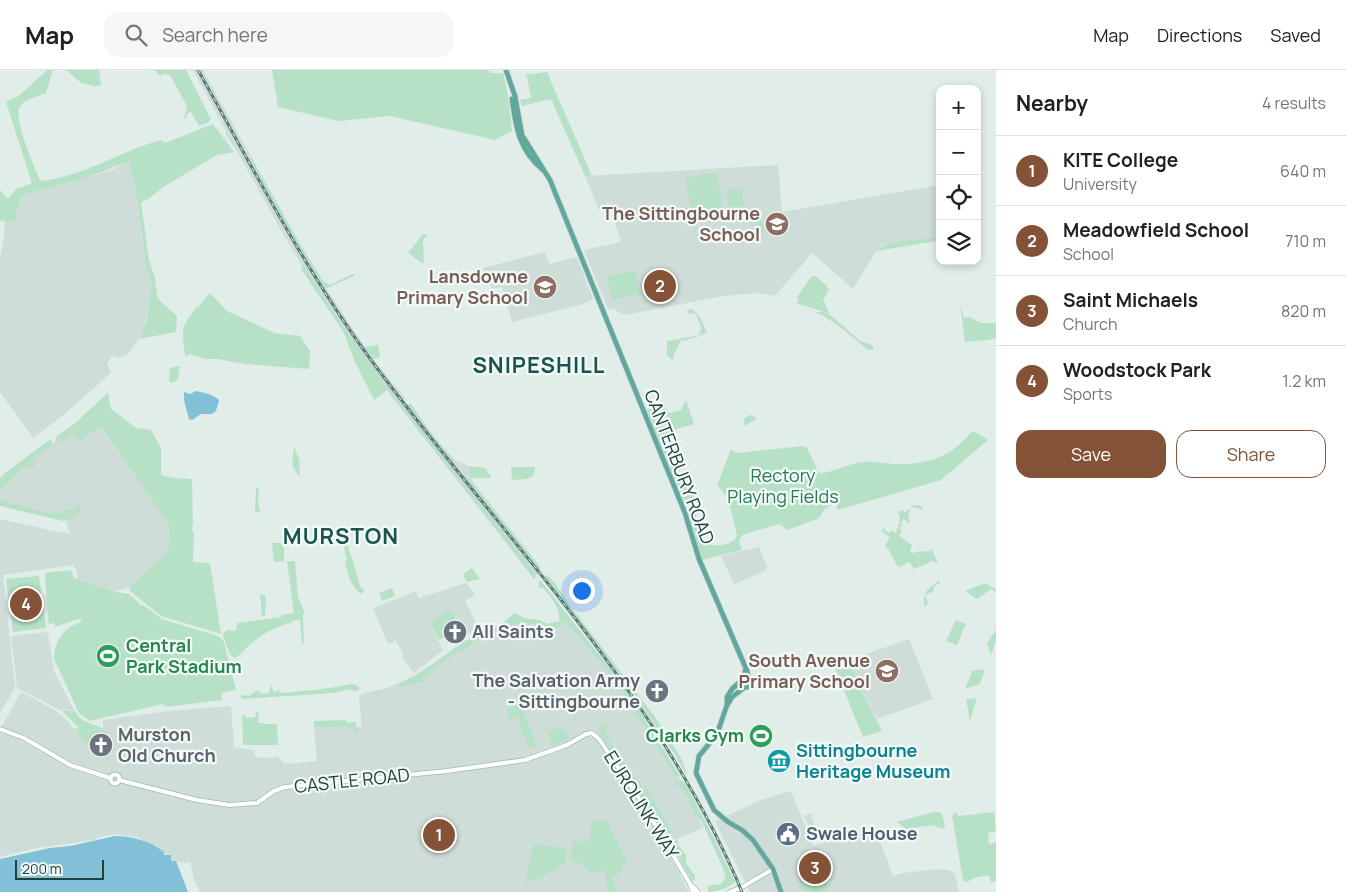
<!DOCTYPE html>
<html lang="en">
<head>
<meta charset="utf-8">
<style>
  :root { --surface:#fff; --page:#f6f6f6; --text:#202124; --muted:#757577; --line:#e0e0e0; --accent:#845236 }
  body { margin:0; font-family:Manrope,sans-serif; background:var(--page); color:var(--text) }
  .controls { position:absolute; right:15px; top:15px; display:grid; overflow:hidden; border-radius:10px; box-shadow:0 2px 8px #0003 }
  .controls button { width:45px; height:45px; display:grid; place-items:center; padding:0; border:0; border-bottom:1px solid var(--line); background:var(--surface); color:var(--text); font:25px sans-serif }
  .scale { position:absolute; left:15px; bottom:12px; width:89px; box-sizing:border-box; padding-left:5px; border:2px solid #1f403b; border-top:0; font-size:14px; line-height:18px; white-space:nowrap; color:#1f403b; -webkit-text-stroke:4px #f2f9f6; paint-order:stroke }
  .you { position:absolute; left:581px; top:520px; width:18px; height:18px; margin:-12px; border:4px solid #fff; border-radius:50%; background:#1a73e8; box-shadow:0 0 0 8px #1a73e833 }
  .badge { display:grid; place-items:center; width:32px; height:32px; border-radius:50%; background:var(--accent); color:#fff; font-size:16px; font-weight:700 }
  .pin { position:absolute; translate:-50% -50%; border:2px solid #fff; box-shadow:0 1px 5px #0006 }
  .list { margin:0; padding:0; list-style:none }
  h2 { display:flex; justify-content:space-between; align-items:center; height:65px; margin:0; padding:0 20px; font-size:21px }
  h2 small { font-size:16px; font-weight:400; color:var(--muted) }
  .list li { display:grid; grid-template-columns:32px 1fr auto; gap:15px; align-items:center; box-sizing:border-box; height:70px; padding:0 20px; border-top:1px solid var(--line) }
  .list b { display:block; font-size:19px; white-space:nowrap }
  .list p { margin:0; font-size:16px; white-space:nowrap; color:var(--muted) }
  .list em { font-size:16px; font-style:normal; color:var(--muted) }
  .actions { display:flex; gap:10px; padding:15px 20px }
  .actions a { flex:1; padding:11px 0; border:1px solid var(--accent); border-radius:15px; text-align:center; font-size:18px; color:var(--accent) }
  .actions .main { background:var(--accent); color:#fff }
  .icon { flex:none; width:28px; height:28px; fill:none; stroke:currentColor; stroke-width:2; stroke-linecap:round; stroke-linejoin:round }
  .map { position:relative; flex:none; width:996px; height:822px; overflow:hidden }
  header { display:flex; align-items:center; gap:30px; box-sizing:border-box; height:70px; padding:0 25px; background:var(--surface); border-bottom:1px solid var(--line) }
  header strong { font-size:24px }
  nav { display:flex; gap:28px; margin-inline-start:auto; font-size:18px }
  .search { width:350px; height:45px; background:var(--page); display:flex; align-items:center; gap:12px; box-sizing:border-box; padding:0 18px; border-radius:15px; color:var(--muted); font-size:19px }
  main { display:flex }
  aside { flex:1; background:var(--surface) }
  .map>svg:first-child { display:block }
  .built { fill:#cfddd8 }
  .green { fill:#b7e1c7 }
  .water { fill:#82c0d8 }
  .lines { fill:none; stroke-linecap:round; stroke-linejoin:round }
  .secondary-casing { stroke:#9ebab3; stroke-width:5.5 }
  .primary-casing { stroke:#c0cac8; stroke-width:6 }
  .secondary { stroke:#fff; stroke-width:4 }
  .primary { stroke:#60a89e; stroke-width:4.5 }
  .rail-casing { stroke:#597b76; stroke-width:3 }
  .rail { stroke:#f2f9f6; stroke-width:1; stroke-dasharray:4; stroke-linecap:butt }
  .labels { text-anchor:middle; stroke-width:4.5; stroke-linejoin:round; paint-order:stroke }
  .education-label { font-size:18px; font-weight:bold; fill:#785e54; stroke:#f2f9f6; text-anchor:end }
  .street-label { font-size:18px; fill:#1f403b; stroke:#f2f9f6 }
  .park-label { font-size:18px; fill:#257b51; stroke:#f2f9f6 }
  .worship-label { font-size:18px; font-weight:bold; fill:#5b616d; stroke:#f2f9f6; text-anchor:start }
  .leisure-label { font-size:18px; font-weight:bold; fill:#27864d; stroke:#f2f9f6; text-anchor:start }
  .culture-label { font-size:18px; font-weight:bold; fill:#0d838f; stroke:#f2f9f6; text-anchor:start }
  .service-label { font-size:18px; font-weight:bold; fill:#4e5e75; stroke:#f2f9f6; text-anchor:start }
  .district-label { font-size:22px; font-weight:bold; letter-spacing:1px; fill:#19544d; stroke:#f2f9f6 }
</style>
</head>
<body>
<header>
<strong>Map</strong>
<div class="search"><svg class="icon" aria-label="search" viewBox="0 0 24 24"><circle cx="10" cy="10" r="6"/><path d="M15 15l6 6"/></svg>Search here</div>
<nav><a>Map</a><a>Directions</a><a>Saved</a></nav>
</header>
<main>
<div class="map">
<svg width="996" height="822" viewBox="0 0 996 822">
  <rect width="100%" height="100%" fill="#e1ede9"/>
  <g class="built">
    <polygon points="193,0 203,0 314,200 373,289 406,329 396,332 329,240 284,166 243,92 225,63 226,61"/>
    <polygon points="127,91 129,91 138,133 146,199 152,213 149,239 144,260 139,269 129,283 119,288 112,286 107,293 111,302 104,309 62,346 33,368 0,322 0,188 4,168 5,153 15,151 21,127 26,124 84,109 114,99"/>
    <polygon points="778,95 782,142 940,115 940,166 931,169 883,175 876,181 853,219 812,183 775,226 758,223 723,226 625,245 613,239 608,239 584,180 621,172 610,137 599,140 585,106"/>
    <polygon points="545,182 550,194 577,187 593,229 583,234 512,252 502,217 491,219 489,206 484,206 483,198"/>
    <polygon points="406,334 411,334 434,367 455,390 469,396 470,408 541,498 534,509 399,336"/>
    <polygon points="93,345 170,457 168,478 170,481 129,517 115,522 77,509 77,501 73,495 3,505 15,618 0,643 0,449 58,462 66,462 70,465 66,450 0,436 0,413 15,399"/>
    <polygon points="759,477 767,497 765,501 734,514 721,486"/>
    <polygon points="466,513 475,525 465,531 479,558 464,567 451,540 430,553 443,580 414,603 402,587 403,582 395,570 390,574 387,572 373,538 416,521 418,528"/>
    <polygon points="568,547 623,619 675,699 703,758 670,772 665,776 689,822 200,822 194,810 190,791 187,793 171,791 171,785 164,784 164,782 157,776 136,767 117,764 104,766 93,770 37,778 0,787 0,660 21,622 55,640 69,652 72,658 79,658 77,666 85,671 92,683 112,685 114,682 114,678 103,659 103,650 167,641 231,636 234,677 254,680 255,687 269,688 277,686 285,694 317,691 314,657 362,657 359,628 361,624 387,618 414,607 466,571 503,556 529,554 540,556 558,554"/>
    <polygon points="48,562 54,601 74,640 62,641 17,618 11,566"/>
    <polygon points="909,569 933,629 877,649 857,611 849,590"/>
    <polygon points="791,721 813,776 856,760 858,765 876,759 893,806 903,803 938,799 949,800 955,804 959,822 750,822 715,751 761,730"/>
    <polygon points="811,743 813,747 809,749 812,749 815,755 813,756 814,759 811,761 804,746"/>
  </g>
  <g class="green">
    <path d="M 47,0 L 53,0 L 46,23 C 38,26 27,29 21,35 C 11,47 35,96 40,111 C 83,107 120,81 161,70 L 165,73 L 213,54 L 234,82 L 217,85 L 165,116 L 147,130 L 141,132 L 149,190 L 155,208 L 157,226 L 161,232 L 177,246 L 176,262 L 139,269 L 147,252 L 152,213 L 146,199 L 138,133 L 129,91 L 84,109 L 26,124 L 21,127 L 15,151 L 5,153 L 4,150 L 0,151 L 0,120 L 8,129 L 16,119 L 32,113 L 6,32 L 20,25 Z"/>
    <path d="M 65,0 L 99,0 L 101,15 L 95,17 C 90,14 84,15 79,11 C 74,8 71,3 65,0 Z"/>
    <polygon points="155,0 186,0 211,49 209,52 199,56 191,42 188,43 186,48 184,48 187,36 170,5 164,4 160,6"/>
    <polygon points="272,0 488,0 491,3 503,3 508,25 512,61 495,70 390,46 338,51 278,37"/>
    <polygon points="547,2 592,106 585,106 551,29 522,36 520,30 531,28 527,7 524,5"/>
    <polygon points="251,87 299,172 323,211 330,215 353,204 355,204 354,206 325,219 304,189 250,89"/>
    <polygon points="716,102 725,147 694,153 685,108"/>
    <polygon points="735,118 742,118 745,143 730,145 726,120"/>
    <polygon points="783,143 785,156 779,157 779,156 779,157 772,159 769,146"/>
    <polygon points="761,147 764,161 757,162 754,148"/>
    <polygon points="423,164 427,165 427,167 423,169 424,193 422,193 408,183"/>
    <path d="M 940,166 L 940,170 L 937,171 L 876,181 C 892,167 920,172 940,166 Z"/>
    <polygon points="303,194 336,246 385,313 530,496 536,505 534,509 498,461 387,320 374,330 356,294 343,261 303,202 301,197"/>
    <polygon points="635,201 640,224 612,230 607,206"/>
    <polygon points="812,206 815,206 826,215 829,220 823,230 830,244 796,233 799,230 797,227"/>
    <path d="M 210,223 L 227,241 L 275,263 L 300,266 L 310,281 L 309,299 L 245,294 L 218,289 L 205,289 L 190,284 L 185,287 C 183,259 178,261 197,237 L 200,238 L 199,235 Z"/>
    <polygon points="797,234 816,242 823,242 832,246 860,271 872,275 874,278 872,280 868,280 844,260 824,246"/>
    <polygon points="960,234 964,248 970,247 981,253 996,253 996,269 965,272"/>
    <polygon points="692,239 700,247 707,263 700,264 700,261 702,259 695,243 688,244 687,240"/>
    <path d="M 707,264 L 682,271 L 681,269 C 680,276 673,281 673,291 L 667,285 L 667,271 Z"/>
    <polygon points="378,275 380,287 373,289 365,277"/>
    <polygon points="180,296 178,309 174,312 169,312 170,298"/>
    <polygon points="108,323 111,339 136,358 151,360 161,378 161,405 173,408 192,409 193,455 191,457 194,464 193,492 210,493 221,564 161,546 130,521 129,517 169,481 168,478 170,457 101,356 80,371 74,363 60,373 57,370 55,371 57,366 74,354"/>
    <polygon points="686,330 694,354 674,360 670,363 665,373 666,381 679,412 696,424 694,427 686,430 681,428 646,340 664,333 669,343 681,340"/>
    <polygon points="406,334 411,334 434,367 457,394 452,391"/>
    <path d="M 751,345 L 757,349 L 744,356 C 742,350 745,346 751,345 Z"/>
    <path d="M 971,362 L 975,362 L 988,370 L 941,410 L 838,440 L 835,432 L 824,440 L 819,448 L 788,460 L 779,454 L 742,465 L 739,471 L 742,480 L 702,490 L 688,445 L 688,438 L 699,434 C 699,439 697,441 696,446 C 696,455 702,468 709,474 C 718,477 732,475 737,466 L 728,428 L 717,415 L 731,379 L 736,383 L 803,376 L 807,378 L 819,403 C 834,403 847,393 863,392 C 873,391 883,394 893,394 C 925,395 951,388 971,362 Z"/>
    <polygon points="51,369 52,375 32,390 36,398 24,397 0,421 0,408 6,402"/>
    <path d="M 294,377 L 299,389 L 300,407 C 289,394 293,392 294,377 Z"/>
    <polygon points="469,396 485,398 492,408 471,408 471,412 541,498 538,500 472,417 468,410 470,408"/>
    <polygon points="511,397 535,397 534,405 527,409 512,410"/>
    <polygon points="256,418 259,418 258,430 260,442 255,443"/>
    <polygon points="0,430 48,443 59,444 67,439 72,440 79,434 81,441 70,449 63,451 0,436"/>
    <path d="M 915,435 L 921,436 L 923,440 L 913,437 L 908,444 L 910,454 L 903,449 L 901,453 L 903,455 L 899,458 L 902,461 L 899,466 L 912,475 L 910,481 L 912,483 L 922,481 L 928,482 L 932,479 L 938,494 L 933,491 L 914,499 L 909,492 L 899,497 L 897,496 C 894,488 890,482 885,475 L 890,468 L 882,461 L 885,456 L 885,461 L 890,463 L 891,460 L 896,463 L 900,449 L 898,442 L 903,440 L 905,443 L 907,441 L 906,439 L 909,440 L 912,439 L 911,436 Z"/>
    <path d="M 346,470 L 361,518 L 365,520 L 361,524 C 350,515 348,505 345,491 L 347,490 L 343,474 L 341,472 Z"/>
    <polygon points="272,473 281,473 284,478 284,491 274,492"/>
    <path d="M 287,491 L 295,491 L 298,527 L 305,544 L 303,545 L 304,571 L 302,575 L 300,550 L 292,551 L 291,553 C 268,558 253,571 236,588 L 230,585 L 223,566 L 223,563 L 230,559 L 231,561 L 236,560 L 237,553 L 282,547 L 282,545 L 294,543 Z"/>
    <polygon points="472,498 480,509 467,512 463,504"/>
    <path d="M 71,500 L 74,508 L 115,522 L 129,524 L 142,536 L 143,535 L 162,549 L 218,566 L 223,570 L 225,576 L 236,620 L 221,623 L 222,630 L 166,637 L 163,634 L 90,651 L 79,643 L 54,589 C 54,571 64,557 81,552 L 81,549 C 71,550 64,555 55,557 L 54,553 L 49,554 L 48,548 L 45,503 Z"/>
    <path d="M 546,504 C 560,516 566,534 579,547 L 658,651 L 681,688 L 687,703 L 686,704 L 675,685 L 628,615 L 545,507 Z"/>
    <polygon points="39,506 46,558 13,562 6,509"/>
    <path d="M 940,510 L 939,514 L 934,516 L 934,521 L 925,525 L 928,533 L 925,537 C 921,523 929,517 940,510 Z"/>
    <path d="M 539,511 L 541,511 L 626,619 L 680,706 L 675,707 L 674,705 L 625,625 L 603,595 L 564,550 L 562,556 C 548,562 534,551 520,554 C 508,556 493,561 483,567 C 478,569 475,574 470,576 C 459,583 428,598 425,611 L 400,618 L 399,617 L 398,614 C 423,603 442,586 464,572 C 481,562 500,558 514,543 L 525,548 L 539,550 L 547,554 L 559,551 C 561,538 551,527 542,517 L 539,518 Z"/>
    <polygon points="985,513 996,519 996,522 991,519 977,529 965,521"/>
    <polygon points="392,518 395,526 382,531 379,523"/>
    <polygon points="260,524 266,526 265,546 262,546"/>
    <polygon points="451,539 456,551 446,557 450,565 439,570 430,553"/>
    <polygon points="956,550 966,554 957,575 946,571"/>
    <polygon points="996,560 996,570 991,585 987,573"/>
    <polygon points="849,590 857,611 882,661 863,667 834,596"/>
    <polygon points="985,599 980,614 965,619 972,601"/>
    <path d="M 352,614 L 356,615 L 360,618 L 355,622 L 350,619 L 333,623 L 242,629 L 240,625 L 249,626 L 257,620 L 262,624 L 269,623 L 271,615 L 274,622 L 279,620 L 280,623 C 304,621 328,619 352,614 Z"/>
    <polygon points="977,628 970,651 966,629"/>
    <polygon points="520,633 537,676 529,679 517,647 510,650 506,639"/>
    <path d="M 62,641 L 75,641 C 79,652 96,655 104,659 L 114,678 L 114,682 L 107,687 L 99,689 L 85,671 L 77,666 L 79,658 Z"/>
    <polygon points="255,642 258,642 259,653 263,653 264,654 277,654 278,675 243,675 242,645 246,645 245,648 256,647"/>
    <polygon points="346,650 347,653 356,652 357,662 353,662 353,658 349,657 314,657 314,651"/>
    <path d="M 609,650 L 610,651 C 606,654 605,656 606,662 C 608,671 634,707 642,715 L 641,718 L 636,716 L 632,711 L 599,662 L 600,657 Z"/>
    <polygon points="557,658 562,658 569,668 553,676 548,662"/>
    <path d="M 681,710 L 683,711 L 687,716 L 718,776 L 735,812 C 730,818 716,822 708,822 L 708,816 L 721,814 L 726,808 L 722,796 L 702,752 L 694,743 L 693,738 L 686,725 L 678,715 L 671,715 Z"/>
    <polygon points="647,719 673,763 670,767 666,767 639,721"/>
    <polygon points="933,742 939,742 942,744 945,756 943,759 932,755 906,759 897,752"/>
    <polygon points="955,742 959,746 994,742 996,761 988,763 989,774 996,773 996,811 991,812 989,805 974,808 967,812 963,810 952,746"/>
    <polygon points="591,751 607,751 628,793 621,796 623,801 611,806 617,822 608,822 604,800 593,804 576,791 570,791 573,771 589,771"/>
    <polygon points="678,769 678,775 686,785 686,793 695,806 695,810 692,811 673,777 673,772"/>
    <polygon points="534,773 567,779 565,793 539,809 525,812"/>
    <path d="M 816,786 L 829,820 L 826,822 L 804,822 C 798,814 800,805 799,796 L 797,796 Z"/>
  </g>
  <g class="water">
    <path d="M 196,321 C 205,323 212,324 219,330 L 216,341 L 212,344 L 201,344 L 192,350 L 189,349 C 187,339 183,333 184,322 L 190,324 Z"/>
    <path d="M 115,766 C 132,766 151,771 164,782 L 164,785 L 171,785 L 171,791 L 176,791 L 188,822 L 0,822 L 0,789 L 50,778 L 70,776 Z"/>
  </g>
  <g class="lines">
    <g class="secondary-casing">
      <g id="secondary">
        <polyline points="0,659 24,668 70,695 110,708"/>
        <circle cx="115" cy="709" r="4.5"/>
        <polyline points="119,710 197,730 229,735 257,733 274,721 285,717 447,701 525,690 567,675 586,664 592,663 599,669 643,734 690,814 693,822"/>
        <polyline points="690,814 698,822"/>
        <polyline points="730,822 744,816 773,799"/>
      </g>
    </g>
    <g class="primary-casing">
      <g id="primary">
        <polyline points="506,0 515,26 522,65 550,110 685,443 699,489 747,601 750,614 748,617 745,617"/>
        <path d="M 512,29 C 516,58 519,80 543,100"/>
        <polyline points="745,601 743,609 732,619 727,627 727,635 717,664 699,686 696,703 714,740 728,752 742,760 753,770 773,799 781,822"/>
        <polyline points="728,634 732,627 745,617"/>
      </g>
    </g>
    <use href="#secondary" class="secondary"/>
    <use href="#primary" class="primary"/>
    <g class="rail-casing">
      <path id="rail" d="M 198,0 C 253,98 304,199 371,290 C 499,464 658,620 742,822"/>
    </g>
    <use href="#rail" class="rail"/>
  </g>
  <defs>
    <g id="school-disc" transform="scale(1.25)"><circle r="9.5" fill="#8d6e63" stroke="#f2f9f6"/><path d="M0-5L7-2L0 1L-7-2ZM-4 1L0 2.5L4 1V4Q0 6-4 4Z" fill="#fff"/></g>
    <g id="church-disc" transform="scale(1.25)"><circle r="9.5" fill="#6b7280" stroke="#f2f9f6"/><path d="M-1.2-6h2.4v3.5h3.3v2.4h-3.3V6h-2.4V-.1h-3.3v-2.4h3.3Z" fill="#fff"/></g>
    <g id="stadium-disc" transform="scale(1.25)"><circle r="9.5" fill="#2e9e5b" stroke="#f2f9f6"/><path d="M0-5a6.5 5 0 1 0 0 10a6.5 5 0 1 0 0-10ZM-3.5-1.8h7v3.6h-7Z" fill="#fff"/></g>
    <g id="museum-disc" transform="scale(1.25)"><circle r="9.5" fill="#0f9aa8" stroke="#f2f9f6"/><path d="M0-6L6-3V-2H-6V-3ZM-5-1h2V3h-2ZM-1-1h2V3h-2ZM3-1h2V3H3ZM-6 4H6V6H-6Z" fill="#fff"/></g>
    <g id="civic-disc" transform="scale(1.25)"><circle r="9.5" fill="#5c6f8a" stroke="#f2f9f6"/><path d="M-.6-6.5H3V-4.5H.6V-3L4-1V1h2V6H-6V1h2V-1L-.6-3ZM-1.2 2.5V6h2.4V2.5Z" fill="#fff"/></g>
  </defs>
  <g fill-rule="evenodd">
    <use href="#school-disc" x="777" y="154"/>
    <use href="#school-disc" x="545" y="217"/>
    <use href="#church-disc" x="455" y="562"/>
    <use href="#stadium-disc" x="108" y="586"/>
    <use href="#school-disc" x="887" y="601"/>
    <use href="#church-disc" x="657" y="621"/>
    <use href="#stadium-disc" x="761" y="666"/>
    <use href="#church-disc" x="101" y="675"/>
    <use href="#museum-disc" x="779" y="691"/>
    <use href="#civic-disc" x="788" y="764"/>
  </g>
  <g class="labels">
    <g class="education-label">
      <text x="760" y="150">The Sittingbourne<tspan x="760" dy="21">School</tspan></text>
      <text x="528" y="213">Lansdowne<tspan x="528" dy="21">Primary School</tspan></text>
      <text x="870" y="597">South Avenue<tspan x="870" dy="21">Primary School</tspan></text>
    </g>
    <g class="street-label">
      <text transform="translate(679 397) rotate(69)" y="6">CANTERBURY ROAD</text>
      <text transform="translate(352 711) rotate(-6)" y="6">CASTLE ROAD</text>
      <text transform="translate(641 735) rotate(58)" y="6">EUROLINK WAY</text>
    </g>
    <g class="park-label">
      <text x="783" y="412">Rectory<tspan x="783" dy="21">Playing Fields</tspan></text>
    </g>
    <g class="worship-label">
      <text x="472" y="568">All Saints</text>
      <text x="640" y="617" text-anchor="end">The Salvation Army<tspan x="640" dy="21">- Sittingbourne</tspan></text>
      <text x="118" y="671">Murston<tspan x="118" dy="21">Old Church</tspan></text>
    </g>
    <g class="leisure-label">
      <text x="126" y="582">Central<tspan x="126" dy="21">Park Stadium</tspan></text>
      <text x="744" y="672" text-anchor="end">Clarks Gym</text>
    </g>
    <g class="culture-label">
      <text x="796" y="687">Sittingbourne<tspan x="796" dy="21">Heritage Museum</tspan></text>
    </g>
    <g class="service-label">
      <text x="806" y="770">Swale House</text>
    </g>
    <g class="district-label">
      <text x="539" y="303">SNIPESHILL</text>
      <text x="341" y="474">MURSTON</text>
    </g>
  </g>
</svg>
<div class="controls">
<button>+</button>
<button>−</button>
<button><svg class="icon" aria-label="locate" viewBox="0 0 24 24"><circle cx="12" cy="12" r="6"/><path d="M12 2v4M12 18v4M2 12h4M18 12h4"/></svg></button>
<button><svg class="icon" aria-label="layers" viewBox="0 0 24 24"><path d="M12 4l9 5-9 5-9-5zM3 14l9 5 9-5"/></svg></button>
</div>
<div class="scale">200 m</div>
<div class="you"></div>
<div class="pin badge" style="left:439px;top:765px">1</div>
<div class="pin badge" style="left:660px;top:216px">2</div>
<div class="pin badge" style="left:815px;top:798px">3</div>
<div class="pin badge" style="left:26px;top:534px">4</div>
</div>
<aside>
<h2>Nearby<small>4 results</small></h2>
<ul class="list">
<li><span class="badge">1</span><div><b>KITE College</b><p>University</p></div><em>640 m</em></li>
<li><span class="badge">2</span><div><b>Meadowfield School</b><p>School</p></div><em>710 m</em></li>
<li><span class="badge">3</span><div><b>Saint Michaels</b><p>Church</p></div><em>820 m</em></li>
<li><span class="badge">4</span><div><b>Woodstock Park</b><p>Sports</p></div><em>1.2 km</em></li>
</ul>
<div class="actions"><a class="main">Save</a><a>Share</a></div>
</aside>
</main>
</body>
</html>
